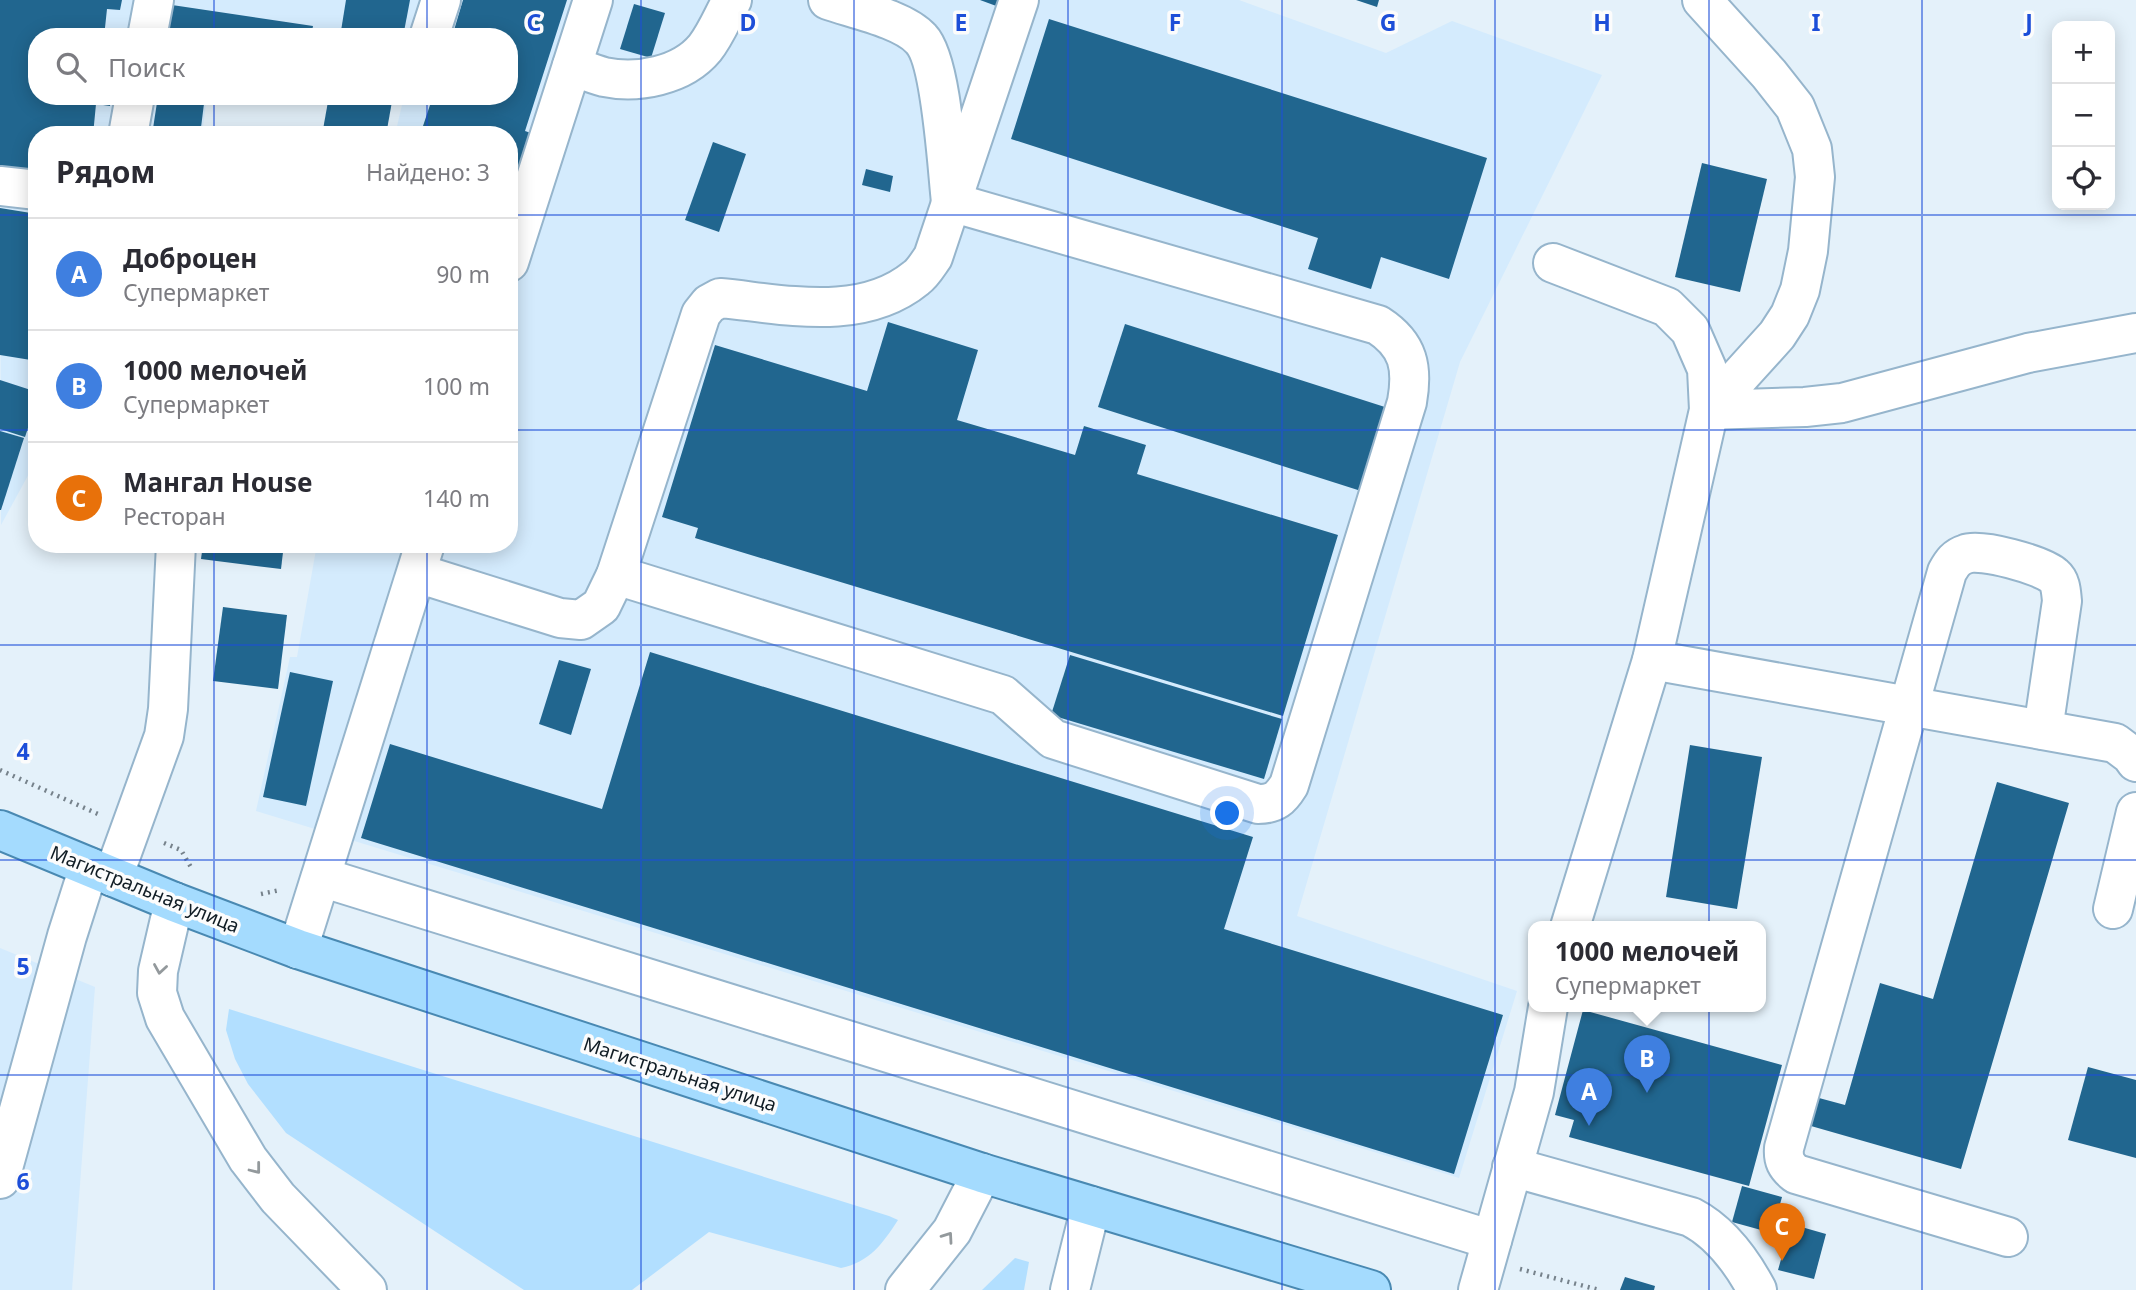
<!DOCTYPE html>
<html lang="ru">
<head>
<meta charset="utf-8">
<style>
  :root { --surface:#fff; --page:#f2f2f3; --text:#2b2b33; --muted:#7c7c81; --line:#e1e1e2; --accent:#d93025 }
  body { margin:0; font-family:"Noto Sans",sans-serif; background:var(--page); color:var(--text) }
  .controls { position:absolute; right:21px; top:21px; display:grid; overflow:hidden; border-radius:14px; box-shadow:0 4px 18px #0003 }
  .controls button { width:63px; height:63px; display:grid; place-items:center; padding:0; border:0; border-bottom:2px solid var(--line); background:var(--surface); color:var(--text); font:35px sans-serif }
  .you { position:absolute; left:1228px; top:814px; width:24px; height:24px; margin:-18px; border:5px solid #fff; border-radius:50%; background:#1a73e8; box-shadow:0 0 0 10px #1a73e833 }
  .badge { display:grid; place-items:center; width:46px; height:46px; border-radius:50%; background:var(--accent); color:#fff; font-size:23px; font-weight:700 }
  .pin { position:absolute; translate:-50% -58px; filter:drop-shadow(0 2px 4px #0008) }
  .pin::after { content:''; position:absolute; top:37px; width:24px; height:21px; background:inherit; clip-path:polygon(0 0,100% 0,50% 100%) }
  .popup { position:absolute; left:1528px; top:921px; width:238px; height:91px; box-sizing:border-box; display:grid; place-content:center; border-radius:14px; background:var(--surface); filter:drop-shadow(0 2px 5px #0005); font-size:23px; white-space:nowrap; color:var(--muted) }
  .popup b { font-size:26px; color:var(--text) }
  .popup::after { content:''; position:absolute; left:50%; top:100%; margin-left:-14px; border:14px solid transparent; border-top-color:var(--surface) }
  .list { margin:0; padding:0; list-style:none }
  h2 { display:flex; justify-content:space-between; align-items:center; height:91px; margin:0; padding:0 28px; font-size:30px }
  h2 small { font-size:23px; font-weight:400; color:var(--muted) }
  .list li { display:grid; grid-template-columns:46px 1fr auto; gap:21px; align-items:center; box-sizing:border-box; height:112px; padding:0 28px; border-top:2px solid var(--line) }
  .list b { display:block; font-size:26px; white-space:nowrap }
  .list p { margin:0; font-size:23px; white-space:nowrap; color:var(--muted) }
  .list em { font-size:23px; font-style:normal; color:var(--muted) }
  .icon { flex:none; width:38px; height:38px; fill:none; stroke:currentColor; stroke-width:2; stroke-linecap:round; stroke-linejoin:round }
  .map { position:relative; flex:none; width:2136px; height:1290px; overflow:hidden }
  .search { position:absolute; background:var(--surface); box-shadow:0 4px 18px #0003; left:28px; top:28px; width:490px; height:77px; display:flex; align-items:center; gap:18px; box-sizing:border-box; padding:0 24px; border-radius:28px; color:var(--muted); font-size:26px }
  .panel { position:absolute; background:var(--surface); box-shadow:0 4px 18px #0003; left:28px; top:126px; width:490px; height:427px; border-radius:28px }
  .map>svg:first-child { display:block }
  .built { fill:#d4ebfd }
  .green { fill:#b2dfff }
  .building { fill:#21668f }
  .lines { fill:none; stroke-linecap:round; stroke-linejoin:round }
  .minor-casing { stroke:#96b5cc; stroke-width:42 }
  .major-casing { stroke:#4989b2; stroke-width:42 }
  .path { stroke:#76828b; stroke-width:4.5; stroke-dasharray:2 5; stroke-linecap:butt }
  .minor { stroke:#fff; stroke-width:38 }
  .major { stroke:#a4dbfe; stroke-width:38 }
  .oneway { stroke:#93999c }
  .grid { fill:none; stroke:#1d4ed8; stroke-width:2; stroke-opacity:0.55 }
  .labels { text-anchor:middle; stroke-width:7; stroke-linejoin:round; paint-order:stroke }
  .street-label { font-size:19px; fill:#101c24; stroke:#fcfcfc }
  .grid-label { font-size:23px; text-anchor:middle; font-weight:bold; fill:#1d4ed8; stroke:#fcfcfc; stroke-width:7; stroke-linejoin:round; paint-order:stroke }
</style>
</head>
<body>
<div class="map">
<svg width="2136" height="1290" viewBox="0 0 2136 1290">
  <rect width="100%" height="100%" fill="#e4f1fa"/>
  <g class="built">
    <polygon points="0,0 420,0 412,37 37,37 37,96 207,96 202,135 37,135 37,459 1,525"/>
    <polygon points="425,0 1239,0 1386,53 1452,21 1602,75 1460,362 1297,916 1517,991 1459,1178 256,811 290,657 297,657 317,544 509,544 509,135 395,135 404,96 509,96 509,37 417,37"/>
    <polygon points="0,948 95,987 72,1290 0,1290"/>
  </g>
  <g class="green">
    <path d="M 229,1009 L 889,1216 L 898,1220 C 883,1243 870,1262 841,1268 L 709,1232 L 632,1290 L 524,1290 L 286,1133 L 248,1084 L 235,1059 L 226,1030 Z"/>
    <polygon points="1015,1258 1029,1262 1024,1290 982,1290"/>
  </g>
  <g class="building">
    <polygon points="0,0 122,0 120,10 107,9 104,37 37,37 37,96 111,96 110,106 96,104 93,135 37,135 37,170 0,166"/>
    <polygon points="346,0 410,0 403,37 340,37"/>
    <polygon points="463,0 567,0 525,131 540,136 529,169 515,165 510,180 509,135 420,135 433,96 509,96 509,37 452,37"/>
    <polygon points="980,0 1001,0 999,7"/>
    <polygon points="1356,0 1379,0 1377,7"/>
    <polygon points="634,4 665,13 651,58 620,49"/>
    <polygon points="172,5 313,26 311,37 167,37"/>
    <polygon points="1049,19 1487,158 1449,279 1381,257 1371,289 1308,269 1318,238 1011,139"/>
    <polygon points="158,96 205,96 200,135 152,135"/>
    <polygon points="329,96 393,96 386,135 322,135"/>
    <polygon points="713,142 746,154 719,232 685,220"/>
    <polygon points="1702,163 1767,179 1740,292 1675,277"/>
    <polygon points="866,169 893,176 890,192 862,185"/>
    <polygon points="0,208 37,214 37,361 0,355"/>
    <polygon points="888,322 978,350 957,420 1075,455 1084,426 1146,445 1137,474 1338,535 1283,716 695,538 698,528 662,517 715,345 867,391"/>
    <polygon points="1125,324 1388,408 1361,491 1098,407"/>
    <polygon points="0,380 37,392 37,401 25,437 0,429"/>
    <polygon points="0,431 24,438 1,510 0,510"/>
    <polygon points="203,544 284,544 281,569 201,559"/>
    <polygon points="223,607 287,615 278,689 213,681"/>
    <polygon points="650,652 1253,837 1224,929 1503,1015 1454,1174 361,838 390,744 602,809"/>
    <polygon points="1070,655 1282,719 1264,779 1051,715"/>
    <polygon points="559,660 591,669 571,735 539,724"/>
    <polygon points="290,672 333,681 306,806 263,797"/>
    <polygon points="1690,745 1762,757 1737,909 1666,897"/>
    <polygon points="1997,782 2069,803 1961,1169 1811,1126 1819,1098 1845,1105 1880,983 1933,999"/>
    <polygon points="1583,1010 1782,1065 1749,1186 1569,1137 1574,1120 1555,1115"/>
    <polygon points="2088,1067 2136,1080 2136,1158 2068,1140"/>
    <polygon points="1742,1186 1782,1197 1772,1233 1732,1222"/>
    <polygon points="1791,1224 1826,1234 1814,1279 1778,1270"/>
    <polygon points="1625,1277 1655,1286 1654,1290 1620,1290"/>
  </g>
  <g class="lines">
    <g class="minor-casing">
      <g id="minor">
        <polyline points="1702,0 1769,74 1795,107 1812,149 1815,177 1808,251 1800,290 1790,315 1777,335 1709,410 1805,407 1842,403 2028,353 2136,333"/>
        <polyline points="147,37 154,0"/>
        <polyline points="429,37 441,0"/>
        <path d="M 572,66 C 583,70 593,74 604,77 C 637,84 682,76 705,48 C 716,34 723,16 732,0"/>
        <polyline points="128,135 135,96"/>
        <polyline points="0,186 37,190"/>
        <polyline points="509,262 593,0"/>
        <polyline points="1553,263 1667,307 1690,330 1707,369 1709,410 1652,660 1570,927"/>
        <path d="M 417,573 L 560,618 L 581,620 L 601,606 L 616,575 L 701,314 L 709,304 L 720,298 C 784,304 861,323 916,278 C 923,273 928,264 933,257 L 1019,0"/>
        <path d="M 616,575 L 1003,695 L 1053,739 L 1258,804 C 1275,804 1281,798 1289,785 L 1407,402 C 1413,368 1409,345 1378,325 L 951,202 C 947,168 942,61 921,39 C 903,19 854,9 828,0"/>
        <polyline points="1652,660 2115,743 2131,755 2136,762"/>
        <polyline points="113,877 164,736 168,709 176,544"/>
        <polyline points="321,877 1492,1240"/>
        <polyline points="174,902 158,971 157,993 165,1018 248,1159 278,1198 367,1290"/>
        <polyline points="2113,909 2136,812"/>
        <polyline points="298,949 425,544"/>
        <path d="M 1512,1167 L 1691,1217 C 1720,1232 1742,1262 1757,1290"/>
        <polyline points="0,1179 67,936 89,867"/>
        <path d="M 2008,1237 L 1796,1174 C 1786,1166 1783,1160 1784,1148 L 1947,572 C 1952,563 1956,557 1966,554 C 1980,548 2042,565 2054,576 C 2061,582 2061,592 2062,601 L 2043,730"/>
        <polyline points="905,1290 952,1231 982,1173"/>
        <polyline points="1070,1290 1091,1206"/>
        <polyline points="1478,1290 1534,1092 1548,1007"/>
      </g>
    </g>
    <g class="major-casing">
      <polyline id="major" points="0,830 174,902 298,949 982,1173 1371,1290"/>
    </g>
    <g class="path">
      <polyline points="0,770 98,814"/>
      <polyline points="164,843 181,850 192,869"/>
      <polyline points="261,894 280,890"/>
      <polyline points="1520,1269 1599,1290"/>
    </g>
    <use href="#minor" class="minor"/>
    <use href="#major" class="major"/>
  </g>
  <defs><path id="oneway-chevron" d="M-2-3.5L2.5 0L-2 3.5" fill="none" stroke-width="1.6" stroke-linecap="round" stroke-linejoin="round" transform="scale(1.75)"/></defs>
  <g class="oneway">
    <use href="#oneway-chevron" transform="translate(160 969) rotate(99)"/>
    <use href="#oneway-chevron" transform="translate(256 1169) rotate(52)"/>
    <use href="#oneway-chevron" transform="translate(948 1237) rotate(-55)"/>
  </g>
  <path class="grid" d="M 214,0 L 214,37M 427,0 L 427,37M 641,0 L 641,1290M 854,0 L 854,1290M 1068,0 L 1068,1290M 1282,0 L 1282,1290M 1495,0 L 1495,1290M 1709,0 L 1709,1290M 1922,0 L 1922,1290M 214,96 L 214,135M 427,96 L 427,135M 0,215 L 37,215M 509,215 L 2136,215M 0,430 L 37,430M 509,430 L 2136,430M 214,544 L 214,1290M 427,544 L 427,1290M 0,645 L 2136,645M 0,860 L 2136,860M 0,1075 L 2136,1075"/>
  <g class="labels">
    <g class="street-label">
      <text transform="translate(145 889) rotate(22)" y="7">Магистральная улица</text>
      <text transform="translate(680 1074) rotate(18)" y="7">Магистральная улица</text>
    </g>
  </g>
  <g class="grid-label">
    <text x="534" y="31">C</text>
    <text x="748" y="31">D</text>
    <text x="961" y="31">E</text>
    <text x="1175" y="31">F</text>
    <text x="1388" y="31">G</text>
    <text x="1602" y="31">H</text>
    <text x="1816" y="31">I</text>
    <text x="2029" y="31">J</text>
    <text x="23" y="760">4</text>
    <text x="23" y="975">5</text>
    <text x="23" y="1190">6</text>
  </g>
</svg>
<div class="controls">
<button>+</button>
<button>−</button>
<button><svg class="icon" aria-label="locate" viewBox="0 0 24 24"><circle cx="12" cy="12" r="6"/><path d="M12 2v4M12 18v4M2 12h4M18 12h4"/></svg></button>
</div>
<div class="you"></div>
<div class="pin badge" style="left:1589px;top:1126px;background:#3f7fe0">A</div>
<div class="pin badge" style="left:1647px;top:1093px;background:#3f7fe0">B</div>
<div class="popup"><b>1000 мелочей</b>Супермаркет</div>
<div class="pin badge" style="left:1782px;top:1261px;background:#e8710a">C</div>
<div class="search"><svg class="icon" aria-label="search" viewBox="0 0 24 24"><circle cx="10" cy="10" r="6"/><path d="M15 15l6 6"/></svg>Поиск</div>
<section class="panel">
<h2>Рядом<small>Найдено: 3</small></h2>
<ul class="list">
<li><span class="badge" style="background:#3f7fe0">A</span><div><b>Доброцен</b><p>Супермаркет</p></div><em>90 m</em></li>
<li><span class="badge" style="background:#3f7fe0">B</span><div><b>1000 мелочей</b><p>Супермаркет</p></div><em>100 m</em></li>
<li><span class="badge" style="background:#e8710a">C</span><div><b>Мангал House</b><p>Ресторан</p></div><em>140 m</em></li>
</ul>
</section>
</div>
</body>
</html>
